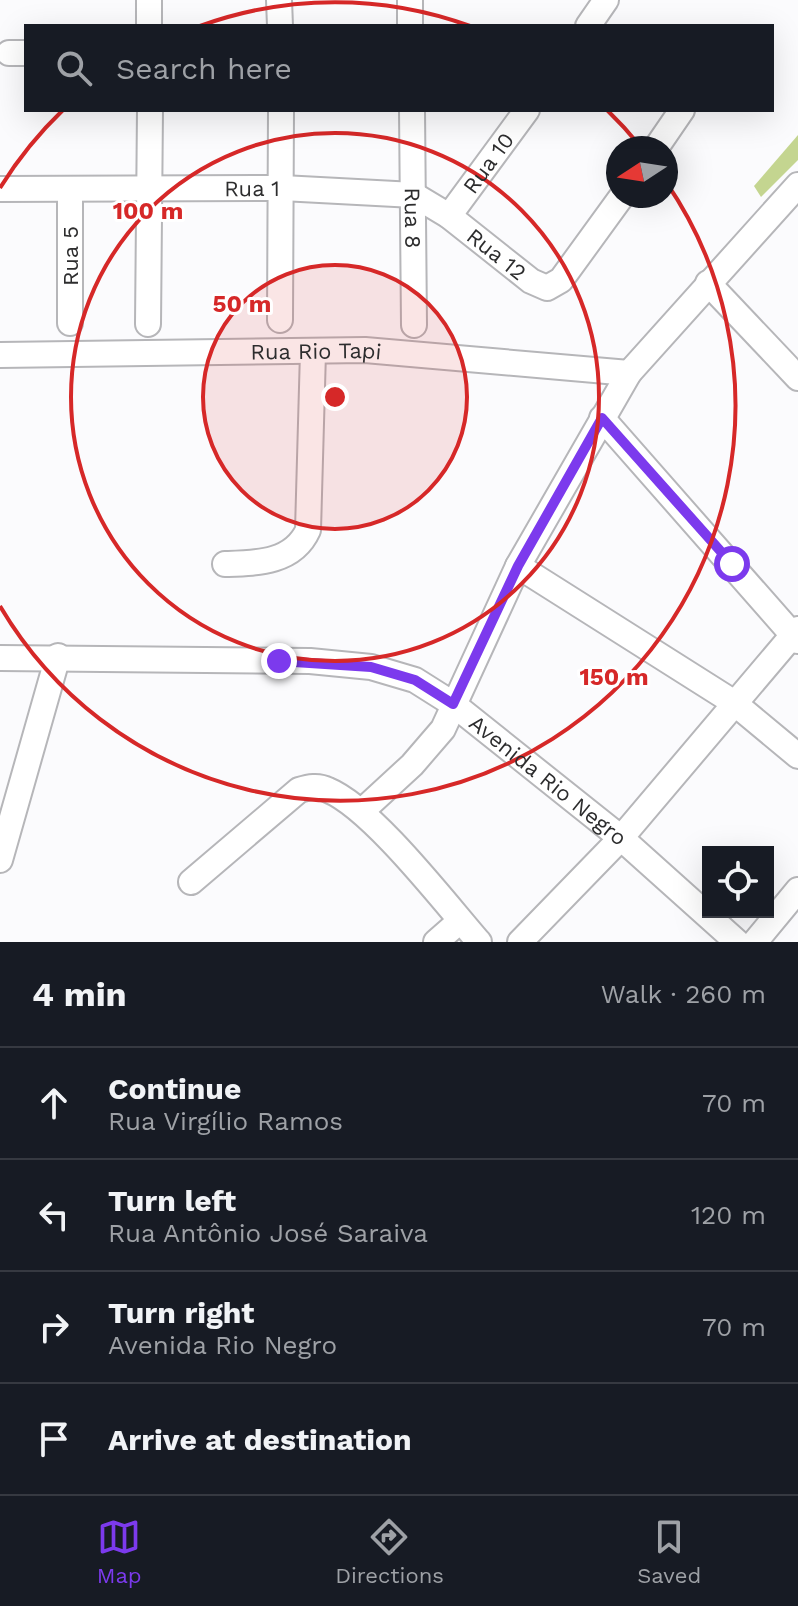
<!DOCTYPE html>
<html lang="en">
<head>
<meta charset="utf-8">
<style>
  :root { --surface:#171b24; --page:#242831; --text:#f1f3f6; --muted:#9ea1a6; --line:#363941; --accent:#7c3aed }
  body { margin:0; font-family:"Work Sans",sans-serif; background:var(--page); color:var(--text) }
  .controls { position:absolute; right:24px; bottom:24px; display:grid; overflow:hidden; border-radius:0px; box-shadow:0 8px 32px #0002 }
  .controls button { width:72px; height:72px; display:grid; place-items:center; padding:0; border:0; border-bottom:2px solid var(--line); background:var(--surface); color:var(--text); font:40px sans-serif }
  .compass { position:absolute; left:606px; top:136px; width:72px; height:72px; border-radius:50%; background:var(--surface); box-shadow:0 8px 32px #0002; rotate:258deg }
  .stop { position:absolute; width:24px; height:24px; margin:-18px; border:6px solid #7c3aed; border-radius:50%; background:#fff }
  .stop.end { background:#7c3aed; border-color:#fff; box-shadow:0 2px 8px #0008 }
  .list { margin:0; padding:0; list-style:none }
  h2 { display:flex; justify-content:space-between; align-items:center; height:104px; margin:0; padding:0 32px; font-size:34px }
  h2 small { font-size:26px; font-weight:400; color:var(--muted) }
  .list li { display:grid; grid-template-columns:52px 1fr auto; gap:24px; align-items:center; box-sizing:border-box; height:112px; padding:0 32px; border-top:2px solid var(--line) }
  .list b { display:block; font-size:30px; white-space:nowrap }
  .list p { margin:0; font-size:26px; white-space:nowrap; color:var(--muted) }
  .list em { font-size:26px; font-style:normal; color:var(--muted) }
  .icon { flex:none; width:44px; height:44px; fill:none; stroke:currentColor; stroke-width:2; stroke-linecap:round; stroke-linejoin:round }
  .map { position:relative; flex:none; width:798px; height:942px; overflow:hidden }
  .search { position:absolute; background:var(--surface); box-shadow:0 8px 32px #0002; left:24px; right:24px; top:24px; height:88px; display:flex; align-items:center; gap:20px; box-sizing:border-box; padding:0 28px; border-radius:0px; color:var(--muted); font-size:30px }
  .sheet { height:552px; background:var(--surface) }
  nav { display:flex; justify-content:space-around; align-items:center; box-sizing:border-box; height:112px; border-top:2px solid var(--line); background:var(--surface); font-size:22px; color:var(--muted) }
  nav a { display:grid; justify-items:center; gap:4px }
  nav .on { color:var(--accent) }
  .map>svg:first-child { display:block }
  .green { fill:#c4d590 }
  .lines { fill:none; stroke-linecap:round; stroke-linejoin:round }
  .minor-casing { stroke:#b6b6b9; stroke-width:28 }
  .minor { stroke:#fff; stroke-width:24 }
  .route { stroke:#7c3aed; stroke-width:10 }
  .ring { fill:none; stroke:#d62828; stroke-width:4 }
  .labels { text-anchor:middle; stroke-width:6; stroke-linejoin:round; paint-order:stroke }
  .street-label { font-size:22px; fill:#2d2d2e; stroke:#fff }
  .centre { fill:#d62828; stroke:#fff; stroke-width:4 }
  .ring-label { font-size:24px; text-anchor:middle; font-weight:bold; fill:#d62828; stroke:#fff; stroke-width:6; stroke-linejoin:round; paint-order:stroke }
</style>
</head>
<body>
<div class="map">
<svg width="798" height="942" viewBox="0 0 798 942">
  <rect width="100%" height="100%" fill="#fbfbfd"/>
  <polygon class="green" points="798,135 798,160 761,197 754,186"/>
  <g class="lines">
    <g class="minor-casing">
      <g id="minor">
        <polyline points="149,0 149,26"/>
        <polyline points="279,0 280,26"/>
        <polyline points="410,0 410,26"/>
        <polyline points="588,26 606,0"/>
        <polyline points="9,53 26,53"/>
        <path id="s1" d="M 412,110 L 414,325"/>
        <polyline points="656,148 682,110"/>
        <path id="s2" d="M 0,189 L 282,188 L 414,195 L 449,216 L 531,281 L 547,288 L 561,280 L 622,196"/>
        <path id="s3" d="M 449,216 L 527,110"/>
        <polyline points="708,283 798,378"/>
        <polyline points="280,320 281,110"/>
        <polyline points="70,323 70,189"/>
        <polyline points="148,324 150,110"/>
        <path id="s4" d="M 0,355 L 365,350 L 629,373"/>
        <polyline points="602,418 798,641"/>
        <path d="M 225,564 C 257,563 293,563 308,530 L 313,352"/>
        <polyline points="518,566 733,702 798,756"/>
        <path id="s5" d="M 0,658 L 310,661 L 371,667 L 415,680 L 453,704 L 621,838 L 737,942"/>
        <polyline points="362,811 412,765 443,729 518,566 629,373 798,185"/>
        <polyline points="0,860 58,656"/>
        <path d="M 191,882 L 299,790 C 309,787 318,785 328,790 C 372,808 445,903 479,942"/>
        <polyline points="436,942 460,921"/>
        <polyline points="520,942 621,838 798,629"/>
        <polyline points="755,942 798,890"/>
      </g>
    </g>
    <use href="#minor" class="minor"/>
  </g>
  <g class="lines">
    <polyline class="route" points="279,661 371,667 415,680 453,704 518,566 602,418 732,564"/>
  </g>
  <circle cx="335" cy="397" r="132" fill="#d62828" fill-opacity=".12"/>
  <g class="ring">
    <circle cx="335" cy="397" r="132"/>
    <circle cx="335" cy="397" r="264"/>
    <path d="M0 188A395 395 0 0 1 63 110M200 26A395 395 0 0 1 470 26M607 110A395 395 0 0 1 640 146M666 182A395 395 0 1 1 0 606"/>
  </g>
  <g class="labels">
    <g class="street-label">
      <text dy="8" stroke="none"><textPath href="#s3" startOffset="66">Rua 10</textPath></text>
      <text dy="8" stroke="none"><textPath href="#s2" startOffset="252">Rua 1</textPath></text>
      <text dy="8" stroke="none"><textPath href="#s1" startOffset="108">Rua 8</textPath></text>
      <text dy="8" stroke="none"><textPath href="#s2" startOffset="516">Rua 12</textPath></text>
      <text transform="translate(70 256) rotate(-90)" y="8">Rua 5</text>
      <text dy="8" stroke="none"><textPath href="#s4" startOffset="316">Rua Rio Tapi</textPath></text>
      <text dy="8" stroke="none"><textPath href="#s5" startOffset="584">Avenida Rio Negro</textPath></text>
    </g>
  </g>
  <circle cx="335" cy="397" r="12" class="centre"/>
  <g class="ring-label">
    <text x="148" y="219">100 m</text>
    <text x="242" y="312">50 m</text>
    <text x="614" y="685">150 m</text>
  </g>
</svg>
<div class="controls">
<button><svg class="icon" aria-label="locate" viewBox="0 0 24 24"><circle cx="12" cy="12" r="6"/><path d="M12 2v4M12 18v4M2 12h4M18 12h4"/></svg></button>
</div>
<svg class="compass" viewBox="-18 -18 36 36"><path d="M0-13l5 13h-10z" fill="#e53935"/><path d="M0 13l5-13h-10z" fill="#9ea1a6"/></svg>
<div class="stop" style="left:732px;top:564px"></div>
<div class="stop end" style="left:279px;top:661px"></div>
<div class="search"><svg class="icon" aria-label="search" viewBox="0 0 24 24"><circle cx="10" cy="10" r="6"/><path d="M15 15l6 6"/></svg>Search here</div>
</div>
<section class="sheet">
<h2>4 min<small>Walk · 260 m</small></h2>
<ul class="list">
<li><svg class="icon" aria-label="ahead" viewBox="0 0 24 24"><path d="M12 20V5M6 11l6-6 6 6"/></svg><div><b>Continue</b><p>Rua Virgílio Ramos</p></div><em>70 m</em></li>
<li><svg class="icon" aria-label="left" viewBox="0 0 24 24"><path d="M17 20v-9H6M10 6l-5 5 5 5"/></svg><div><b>Turn left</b><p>Rua Antônio José Saraiva</p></div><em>120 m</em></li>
<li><svg class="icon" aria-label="right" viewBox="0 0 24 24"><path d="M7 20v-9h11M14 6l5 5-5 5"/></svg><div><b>Turn right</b><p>Avenida Rio Negro</p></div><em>70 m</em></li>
<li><svg class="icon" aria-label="arrive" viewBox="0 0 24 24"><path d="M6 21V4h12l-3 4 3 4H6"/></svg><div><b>Arrive at destination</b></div></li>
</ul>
</section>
<nav>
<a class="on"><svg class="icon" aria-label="map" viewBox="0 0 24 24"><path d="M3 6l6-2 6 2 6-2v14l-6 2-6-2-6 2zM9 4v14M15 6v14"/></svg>Map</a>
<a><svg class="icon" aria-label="directions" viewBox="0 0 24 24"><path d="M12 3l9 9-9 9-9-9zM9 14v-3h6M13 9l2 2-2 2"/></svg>Directions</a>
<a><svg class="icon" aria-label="saved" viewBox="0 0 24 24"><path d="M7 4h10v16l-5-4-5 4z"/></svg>Saved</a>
</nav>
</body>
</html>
